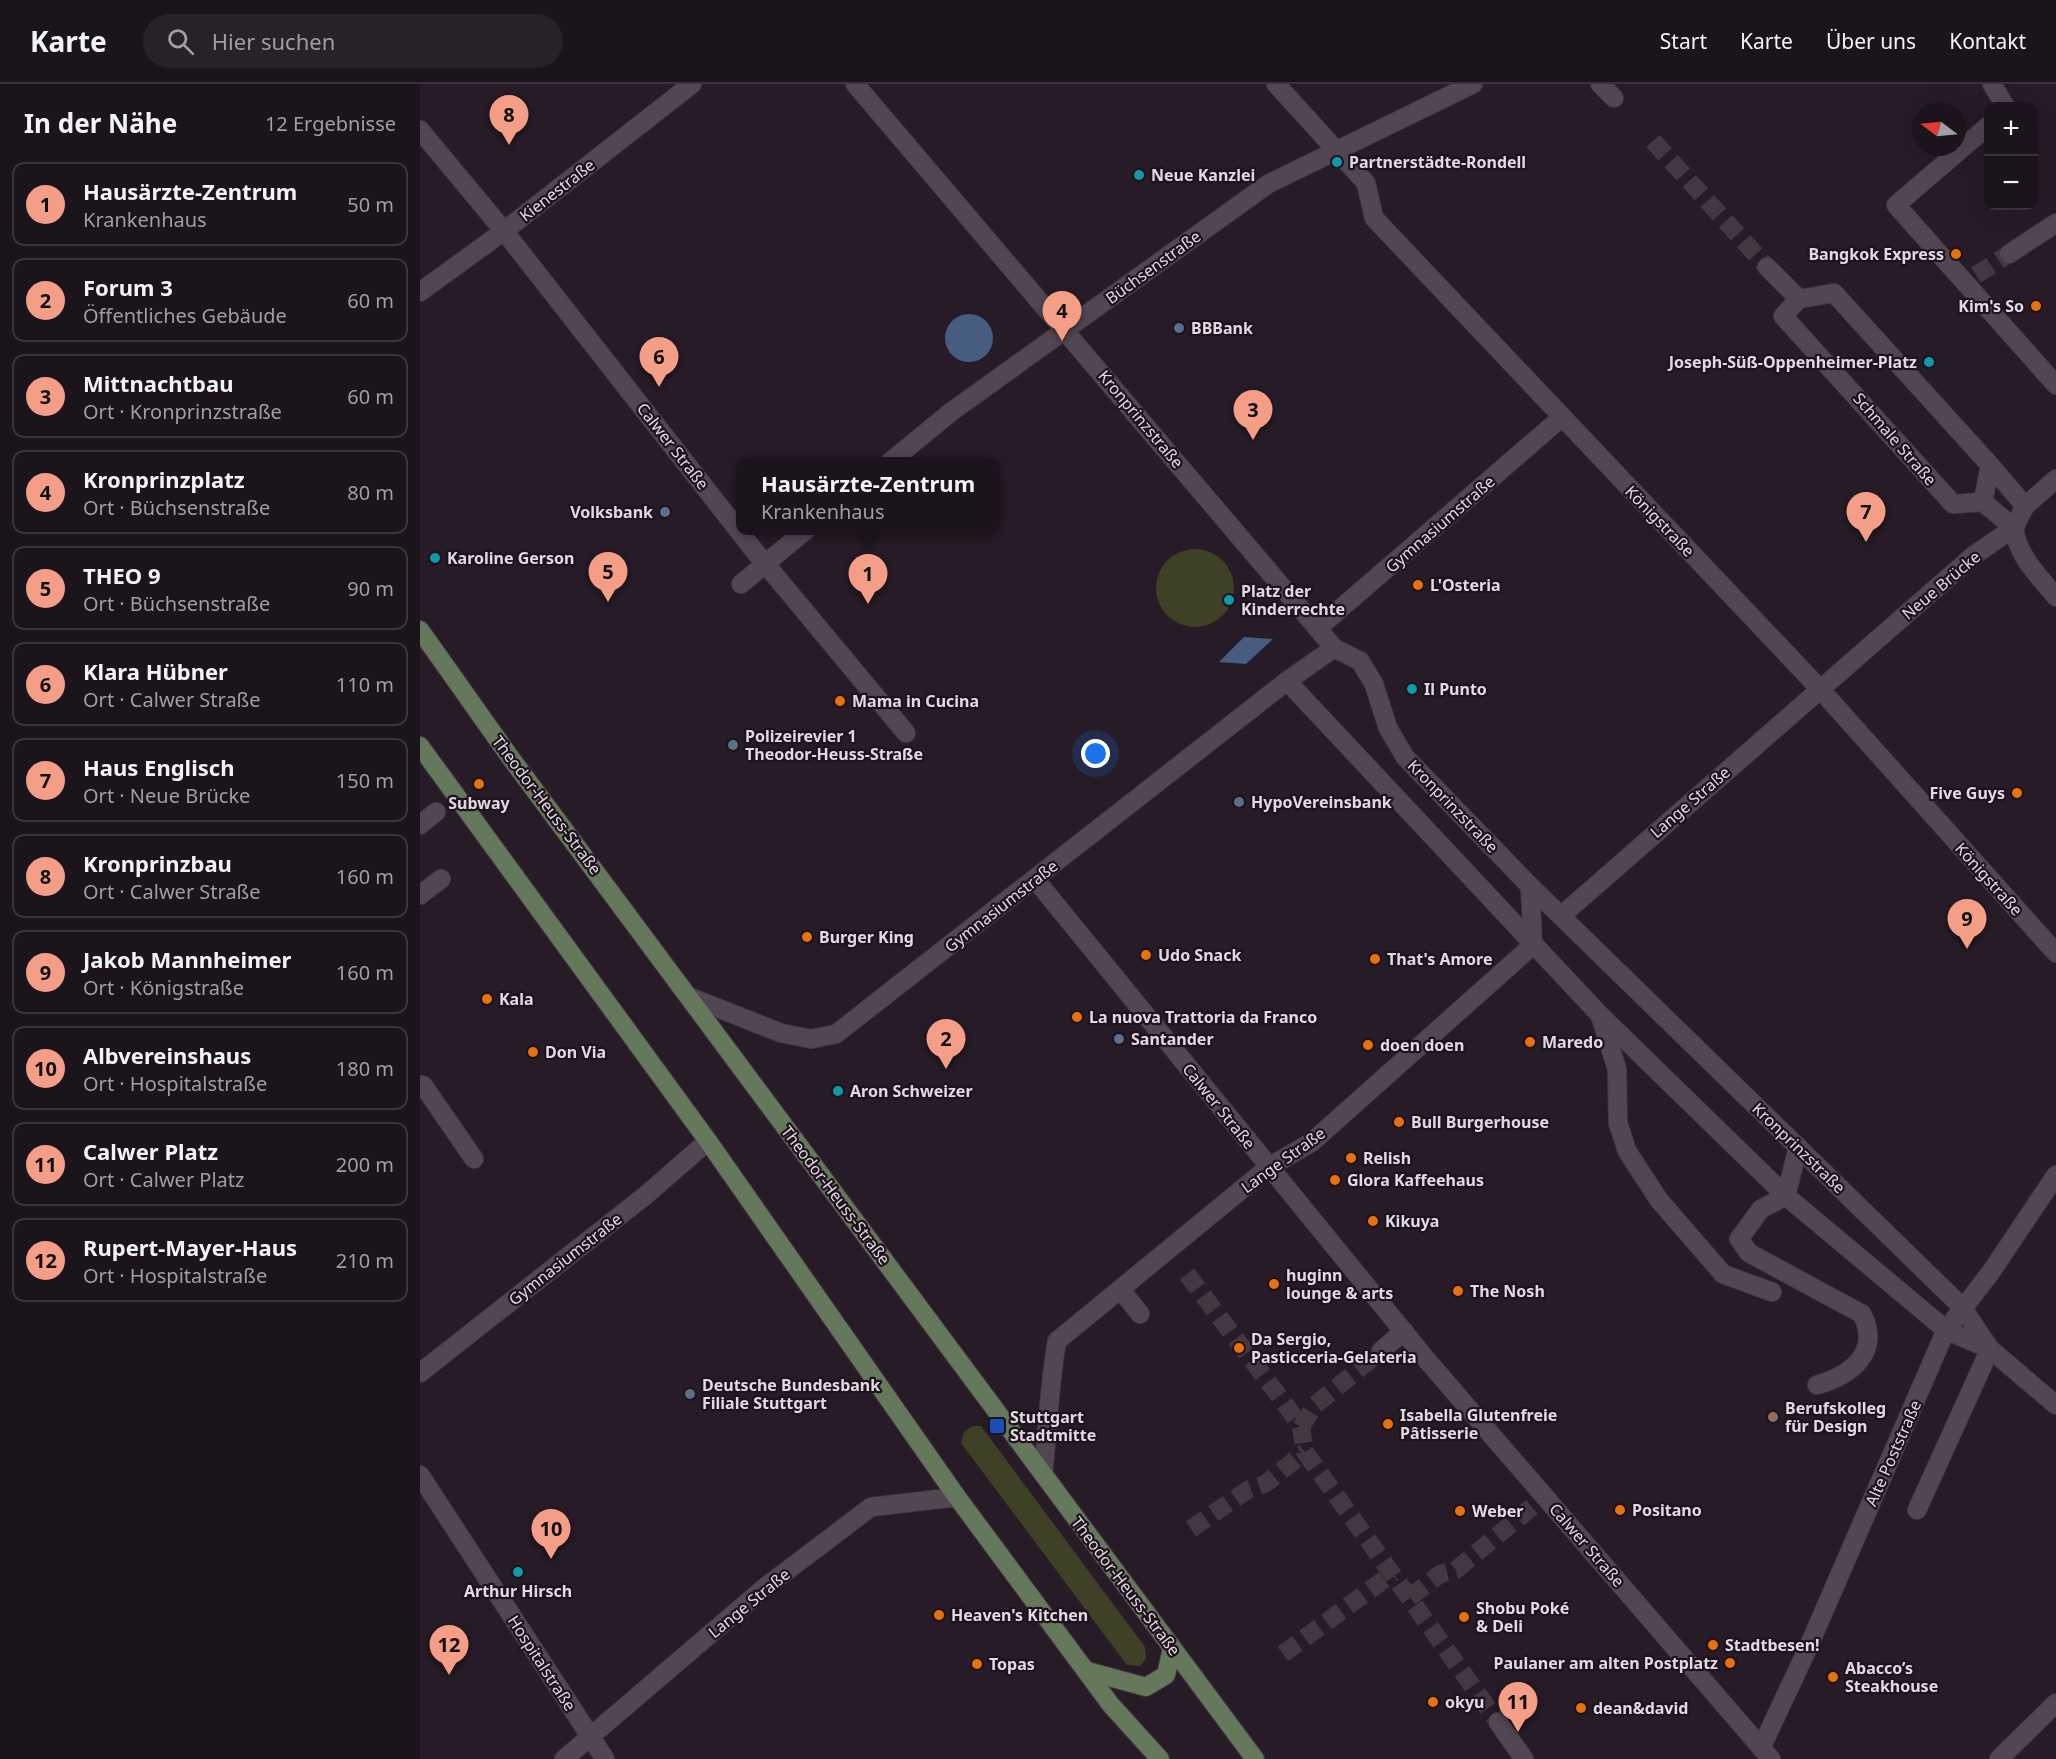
<!DOCTYPE html>
<html lang="de">
<head>
<meta charset="utf-8">
<style>
  :root { --surface:#1c141c; --page:#292129; --text:#f1f3f6; --muted:#a09ea3; --line:#3a333b; --accent:#f49e88 }
  body { margin:0; font-family:"Noto Sans",sans-serif; background:var(--page); color:var(--text) }
  .controls { position:absolute; right:18px; top:18px; display:grid; overflow:hidden; border-radius:12px; box-shadow:0 6px 24px #0002 }
  .controls button { width:54px; height:54px; display:grid; place-items:center; padding:0; border:0; border-bottom:2px solid var(--line); background:var(--surface); color:var(--text); font:30px sans-serif }
  .compass { position:absolute; left:1492px; top:18px; width:54px; height:54px; border-radius:50%; background:var(--surface); box-shadow:0 6px 24px #0002; rotate:286deg }
  .you { position:absolute; left:676px; top:670px; width:21px; height:21px; margin:-15px; border:4px solid #fff; border-radius:50%; background:#1a73e8; box-shadow:0 0 0 9px #1a73e833 }
  .badge { display:grid; place-items:center; width:39px; height:39px; border-radius:50%; background:var(--accent); color:#111; font-size:20px; font-weight:700 }
  .pin { position:absolute; translate:-50% -50px; filter:drop-shadow(0 2px 3px #0008) }
  .pin::after { content:''; position:absolute; top:32px; width:21px; height:18px; background:inherit; clip-path:polygon(0 0,100% 0,50% 100%) }
  .popup { position:absolute; left:316px; top:373px; width:264px; height:78px; box-sizing:border-box; display:grid; place-content:center; border-radius:12px; background:var(--surface); filter:drop-shadow(0 2px 4px #0005); font-size:20px; white-space:nowrap; color:var(--muted) }
  .popup b { font-size:22px; color:var(--text) }
  .popup::after { content:''; position:absolute; left:50%; top:100%; margin-left:-12px; border:12px solid transparent; border-top-color:var(--surface) }
  .list { margin:0; padding:0; list-style:none }
  h2 { display:flex; justify-content:space-between; align-items:center; height:78px; margin:0; padding:0 24px; font-size:26px }
  h2 small { font-size:20px; font-weight:400; color:var(--muted) }
  .list li { display:grid; grid-template-columns:39px 1fr auto; gap:18px; align-items:center; box-sizing:border-box; height:84px; margin:0 12px 12px; padding:0 12px; border:2px solid var(--line); border-radius:12px }
  .list b { display:block; font-size:22px; white-space:nowrap }
  .list p { margin:0; font-size:20px; white-space:nowrap; color:var(--muted) }
  .list em { font-size:20px; font-style:normal; color:var(--muted) }
  .icon { flex:none; width:33px; height:33px; fill:none; stroke:currentColor; stroke-width:2; stroke-linecap:round; stroke-linejoin:round }
  .map { position:relative; flex:none; width:1636px; height:1675px; overflow:hidden }
  header { display:flex; align-items:center; gap:36px; box-sizing:border-box; height:84px; padding:0 30px; background:var(--surface); border-bottom:2px solid var(--line) }
  header strong { font-size:28px }
  nav { display:flex; gap:33px; margin-inline-start:auto; font-size:21px }
  .search { width:420px; height:54px; background:var(--page); display:flex; align-items:center; gap:15px; box-sizing:border-box; padding:0 21px; border-radius:33px; color:var(--muted); font-size:22px }
  main { display:flex }
  aside { flex:1; background:var(--surface) }
  .map>svg:first-child { display:block }
  .green { fill:#3f4127 }
  .water { fill:#475c81 }
  .lines { fill:none; stroke-linecap:round; stroke-linejoin:round }
  .street-tunnel { stroke:#423842; stroke-width:18; stroke-dasharray:18 9; stroke-linecap:butt }
  .lane-casing { stroke:#413941; stroke-width:20 }
  .street-casing { stroke:#413941; stroke-width:20 }
  .primary-casing { stroke:#413941; stroke-width:20 }
  .lane { stroke:#534653; stroke-width:18 }
  .street { stroke:#534653; stroke-width:18 }
  .primary { stroke:#66785b; stroke-width:18 }
  .culture-dot { fill:#0f9aa8; stroke:#1d121d; stroke-width:2 }
  .food-dot { fill:#e8710a; stroke:#1d121d; stroke-width:2 }
  .service-dot { fill:#5c6f8a; stroke:#1d121d; stroke-width:2 }
  .education-dot { fill:#8d6e63; stroke:#1d121d; stroke-width:2 }
  .transit-dot { fill:#1a4fb4; stroke:#1d121d; stroke-width:2 }
  .labels { text-anchor:middle; stroke-width:4.5; stroke-linejoin:round; paint-order:stroke }
  .poi-label { font-size:16px; font-weight:bold; fill:#e0d9e0; stroke:#1d121d; text-anchor:start }
  .street-label { font-size:16px; fill:#e0d9e0; stroke:#1d121d }
</style>
</head>
<body>
<header>
<strong>Karte</strong>
<div class="search"><svg class="icon" aria-label="search" viewBox="0 0 24 24"><circle cx="10" cy="10" r="6"/><path d="M15 15l6 6"/></svg>Hier suchen</div>
<nav><a>Start</a><a>Karte</a><a>Über uns</a><a>Kontakt</a></nav>
</header>
<main>
<aside>
<h2>In der Nähe<small>12 Ergebnisse</small></h2>
<ul class="list">
<li><span class="badge">1</span><div><b>Hausärzte-Zentrum</b><p>Krankenhaus</p></div><em>50 m</em></li>
<li><span class="badge">2</span><div><b>Forum 3</b><p>Öffentliches Gebäude</p></div><em>60 m</em></li>
<li><span class="badge">3</span><div><b>Mittnachtbau</b><p>Ort · Kronprinzstraße</p></div><em>60 m</em></li>
<li><span class="badge">4</span><div><b>Kronprinzplatz</b><p>Ort · Büchsenstraße</p></div><em>80 m</em></li>
<li><span class="badge">5</span><div><b>THEO 9</b><p>Ort · Büchsenstraße</p></div><em>90 m</em></li>
<li><span class="badge">6</span><div><b>Klara Hübner</b><p>Ort · Calwer Straße</p></div><em>110 m</em></li>
<li><span class="badge">7</span><div><b>Haus Englisch</b><p>Ort · Neue Brücke</p></div><em>150 m</em></li>
<li><span class="badge">8</span><div><b>Kronprinzbau</b><p>Ort · Calwer Straße</p></div><em>160 m</em></li>
<li><span class="badge">9</span><div><b>Jakob Mannheimer</b><p>Ort · Königstraße</p></div><em>160 m</em></li>
<li><span class="badge">10</span><div><b>Albvereinshaus</b><p>Ort · Hospitalstraße</p></div><em>180 m</em></li>
<li><span class="badge">11</span><div><b>Calwer Platz</b><p>Ort · Calwer Platz</p></div><em>200 m</em></li>
<li><span class="badge">12</span><div><b>Rupert-Mayer-Haus</b><p>Ort · Hospitalstraße</p></div><em>210 m</em></li>
</ul>
</aside>
<div class="map">
<svg width="1636" height="1675" viewBox="0 0 1636 1675">
  <rect width="100%" height="100%" fill="#261b26"/>
  <g class="green">
    <circle cx="775" cy="504" r="39"/>
    <polygon points="552,1342 561,1342 725,1563 726,1575 720,1582 707,1581 541,1359 544,1348"/>
  </g>
  <g class="water">
    <circle cx="549" cy="254" r="24"/>
    <polygon points="824,553 853,555 826,580 799,578"/>
  </g>
  <g class="lines">
    <g class="street-tunnel">
      <polyline points="1233,57 1347,183"/>
      <polyline points="1556,191 1589,170"/>
      <polyline points="767,1190 868,1324 881,1343 885,1368 1078,1638"/>
      <polyline points="881,1343 895,1321 961,1267"/>
      <polyline points="771,1445 829,1405 845,1400 885,1368"/>
      <polyline points="990,1513 1020,1490 1036,1486 1125,1412"/>
      <polyline points="863,1570 973,1489"/>
    </g>
    <g class="lane-casing">
      <g id="lane">
        <polyline points="1570,381 1605,422"/>
        <polyline points="1180,931 1197,985 1198,1039 1207,1067 1239,1116 1303,1190 1352,1208"/>
        <polyline points="0,1003 3,1001 54,1075"/>
        <path d="M 1378,1063 L 1366,1112 L 1341,1125 L 1319,1155 L 1329,1169 L 1442,1230 C 1461,1268 1432,1291 1397,1301"/>
        <polyline points="701,1206 720,1230"/>
        <polyline points="1497,1426 1570,1265"/>
      </g>
    </g>
    <g class="street-casing">
      <g id="street">
        <polyline points="435,0 914,564 940,577 954,600 968,644 985,673 1110,802 1542,1223 1570,1265 1636,1321"/>
        <polyline points="856,0 946,99 954,134 1400,605 1636,869"/>
        <polyline points="1180,0 1194,14"/>
        <polyline points="1572,0 1585,22"/>
        <polyline points="1568,42 1476,121 1636,301"/>
        <polyline points="0,46 84,147 333,465 486,649"/>
        <polyline points="1589,170 1636,139"/>
        <polyline points="1347,183 1379,215"/>
        <polyline points="0,208 84,147 272,0"/>
        <polyline points="1379,215 1414,209 1570,381 1563,418 1594,444"/>
        <polyline points="1379,215 1363,232 1533,420 1563,418"/>
        <polyline points="470,378 531,328 848,100 1053,0"/>
        <path d="M 1594,444 C 1598,473 1618,491 1636,513"/>
        <polyline points="321,500 386,446"/>
        <polyline points="898,544 1141,334"/>
        <polyline points="867,597 1180,931 1366,1112 1526,1246 1570,1265"/>
        <polyline points="0,741 16,728"/>
        <polyline points="615,795 1006,1275 1351,1675"/>
        <polyline points="1110,802 1113,861"/>
        <polyline points="0,811 21,795"/>
        <polyline points="1141,832 1554,471 1594,444 1605,422 1636,395"/>
        <polyline points="270,913 361,949 391,955 416,950 867,597 914,564"/>
        <polyline points="961,1267 984,1247"/>
        <polyline points="0,1289 226,1111 288,1057"/>
        <path d="M 623,1390 C 628,1346 629,1301 637,1257 L 849,1083 L 892,1058 L 1113,861"/>
        <polyline points="0,1391 185,1675"/>
        <polyline points="1078,1638 1104,1675"/>
        <polyline points="1341,1664 1387,1566 1526,1246 1571,1188 1636,1091"/>
        <polyline points="144,1675 344,1504 451,1423 537,1413"/>
        <polyline points="1579,1675 1636,1619"/>
      </g>
    </g>
    <g class="primary-casing">
      <g id="primary">
        <polyline points="0,546 90,673 835,1675"/>
        <polyline points="0,662 288,1057 537,1413 691,1621 740,1675"/>
        <polyline points="667,1587 726,1603 746,1591 752,1564"/>
      </g>
    </g>
    <use href="#lane" class="lane"/>
    <use href="#street" class="street"/>
    <use href="#primary" class="primary"/>
  </g>
  <g class="culture-dot">
    <circle cx="917" cy="78" r="6"/>
    <circle cx="719" cy="91" r="6"/>
    <circle cx="1509" cy="278" r="6"/>
    <circle cx="15" cy="474" r="6"/>
    <circle cx="809" cy="516" r="6"/>
    <circle cx="992" cy="605" r="6"/>
    <circle cx="418" cy="1007" r="6"/>
    <circle cx="98" cy="1488" r="6"/>
  </g>
  <g class="food-dot">
    <circle cx="1536" cy="170" r="6"/>
    <circle cx="1616" cy="222" r="6"/>
    <circle cx="998" cy="501" r="6"/>
    <circle cx="420" cy="617" r="6"/>
    <circle cx="59" cy="700" r="6"/>
    <circle cx="1597" cy="709" r="6"/>
    <circle cx="387" cy="853" r="6"/>
    <circle cx="726" cy="871" r="6"/>
    <circle cx="955" cy="875" r="6"/>
    <circle cx="67" cy="915" r="6"/>
    <circle cx="657" cy="933" r="6"/>
    <circle cx="1110" cy="958" r="6"/>
    <circle cx="948" cy="961" r="6"/>
    <circle cx="113" cy="968" r="6"/>
    <circle cx="979" cy="1038" r="6"/>
    <circle cx="931" cy="1074" r="6"/>
    <circle cx="915" cy="1096" r="6"/>
    <circle cx="953" cy="1137" r="6"/>
    <circle cx="854" cy="1200" r="6"/>
    <circle cx="1038" cy="1207" r="6"/>
    <circle cx="819" cy="1264" r="6"/>
    <circle cx="968" cy="1340" r="6"/>
    <circle cx="1200" cy="1426" r="6"/>
    <circle cx="1040" cy="1427" r="6"/>
    <circle cx="519" cy="1531" r="6"/>
    <circle cx="1044" cy="1533" r="6"/>
    <circle cx="1293" cy="1561" r="6"/>
    <circle cx="1310" cy="1579" r="6"/>
    <circle cx="557" cy="1580" r="6"/>
    <circle cx="1413" cy="1593" r="6"/>
    <circle cx="1013" cy="1618" r="6"/>
    <circle cx="1161" cy="1624" r="6"/>
  </g>
  <g class="service-dot">
    <circle cx="759" cy="244" r="6"/>
    <circle cx="245" cy="428" r="6"/>
    <circle cx="313" cy="661" r="6"/>
    <circle cx="819" cy="718" r="6"/>
    <circle cx="699" cy="955" r="6"/>
    <circle cx="270" cy="1310" r="6"/>
  </g>
  <circle class="education-dot" cx="1353" cy="1333" r="6"/>
  <rect class="transit-dot" x="569" y="1334" width="16" height="16" rx="3"/>
  <g class="labels">
    <g class="poi-label">
      <text x="929" y="84">Partnerstädte-Rondell</text>
      <text x="731" y="97">Neue Kanzlei</text>
      <text x="1524" y="176" text-anchor="end">Bangkok Express</text>
      <text x="1604" y="228" text-anchor="end">Kim's So</text>
      <text x="771" y="250">BBBank</text>
      <text x="1497" y="284" text-anchor="end">Joseph-Süß-Oppenheimer-Platz</text>
      <text x="233" y="434" text-anchor="end">Volksbank</text>
      <text x="27" y="480">Karoline Gerson</text>
      <text x="1010" y="507">L'Osteria</text>
      <text x="821" y="513">Platz der<tspan x="821" dy="18">Kinderrechte</tspan></text>
      <text x="1004" y="611">Il Punto</text>
      <text x="432" y="623">Mama in Cucina</text>
      <text x="325" y="658">Polizeirevier 1<tspan x="325" dy="18">Theodor-Heuss-Straße</tspan></text>
      <text x="1585" y="715" text-anchor="end">Five Guys</text>
      <text x="831" y="724">HypoVereinsbank</text>
      <text x="59" y="725" text-anchor="middle">Subway</text>
      <text x="399" y="859">Burger King</text>
      <text x="738" y="877">Udo Snack</text>
      <text x="967" y="881">That's Amore</text>
      <text x="79" y="921">Kala</text>
      <text x="669" y="939">La nuova Trattoria da Franco</text>
      <text x="711" y="961">Santander</text>
      <text x="1122" y="964">Maredo</text>
      <text x="960" y="967">doen doen</text>
      <text x="125" y="974">Don Via</text>
      <text x="430" y="1013">Aron Schweizer</text>
      <text x="991" y="1044">Bull Burgerhouse</text>
      <text x="943" y="1080">Relish</text>
      <text x="927" y="1102">Glora Kaffeehaus</text>
      <text x="965" y="1143">Kikuya</text>
      <text x="866" y="1197">huginn<tspan x="866" dy="18">lounge &amp; arts</tspan></text>
      <text x="1050" y="1213">The Nosh</text>
      <text x="831" y="1261">Da Sergio,<tspan x="831" dy="18">Pasticceria-Gelateria</tspan></text>
      <text x="282" y="1307">Deutsche Bundesbank<tspan x="282" dy="18">Filiale Stuttgart</tspan></text>
      <text x="1365" y="1330">Berufskolleg<tspan x="1365" dy="18">für Design</tspan></text>
      <text x="980" y="1337">Isabella Glutenfreie<tspan x="980" dy="18">Pâtisserie</tspan></text>
      <text x="590" y="1339">Stuttgart<tspan x="590" dy="18">Stadtmitte</tspan></text>
      <text x="1212" y="1432">Positano</text>
      <text x="1052" y="1433">Weber</text>
      <text x="98" y="1513" text-anchor="middle">Arthur Hirsch</text>
      <text x="1056" y="1530">Shobu Poké<tspan x="1056" dy="18">&amp; Deli</tspan></text>
      <text x="531" y="1537">Heaven's Kitchen</text>
      <text x="1305" y="1567">Stadtbesen!</text>
      <text x="1298" y="1585" text-anchor="end">Paulaner am alten Postplatz</text>
      <text x="569" y="1586">Topas</text>
      <text x="1425" y="1590">Abacco’s<tspan x="1425" dy="18">Steakhouse</tspan></text>
      <text x="1025" y="1624">okyu</text>
      <text x="1173" y="1630">dean&amp;david</text>
    </g>
    <g class="street-label">
      <text transform="translate(137 106) rotate(-38)" y="6">Kienestraße</text>
      <text transform="translate(733 183) rotate(-36)" y="6">Büchsenstraße</text>
      <text transform="translate(721 335) rotate(50)" y="6">Kronprinzstraße</text>
      <text transform="translate(1475 355) rotate(49)" y="6">Schmale Straße</text>
      <text transform="translate(253 362) rotate(52)" y="6">Calwer Straße</text>
      <text transform="translate(1240 437) rotate(46)" y="6">Königstraße</text>
      <text transform="translate(1020 440) rotate(-41)" y="6">Gymnasiumstraße</text>
      <text transform="translate(1521 501) rotate(-40)" y="6">Neue Brücke</text>
      <text transform="translate(1270 718) rotate(-41)" y="6">Lange Straße</text>
      <text transform="translate(127 721) rotate(53)" y="6">Theodor-Heuss-Straße</text>
      <text transform="translate(1033 722) rotate(46)" y="6">Kronprinzstraße</text>
      <text transform="translate(1569 795) rotate(48)" y="6">Königstraße</text>
      <text transform="translate(581 822) rotate(-38)" y="6">Gymnasiumstraße</text>
      <text transform="translate(799 1022) rotate(51)" y="6">Calwer Straße</text>
      <text transform="translate(1379 1064) rotate(44)" y="6">Kronprinzstraße</text>
      <text transform="translate(863 1076) rotate(-36)" y="6">Lange Straße</text>
      <text transform="translate(416 1111) rotate(53)" y="6">Theodor-Heuss-Straße</text>
      <text transform="translate(145 1175) rotate(-38)" y="6">Gymnasiumstraße</text>
      <text transform="translate(1473 1369) rotate(-66)" y="6">Alte Poststraße</text>
      <text transform="translate(1167 1461) rotate(49)" y="6">Calwer Straße</text>
      <text transform="translate(706 1502) rotate(53)" y="6">Theodor-Heuss-Straße</text>
      <text transform="translate(329 1519) rotate(-39)" y="6">Lange Straße</text>
      <text transform="translate(122 1579) rotate(57)" y="6">Hospitalstraße</text>
    </g>
  </g>
</svg>
<div class="controls">
<button>+</button>
<button>−</button>
</div>
<svg class="compass" viewBox="-18 -18 36 36"><path d="M0-13l5 13h-10z" fill="#e53935"/><path d="M0 13l5-13h-10z" fill="#a09ea3"/></svg>
<div class="you"></div>
<div class="pin badge" style="left:448px;top:520px">1</div>
<div class="popup"><b>Hausärzte-Zentrum</b>Krankenhaus</div>
<div class="pin badge" style="left:526px;top:985px">2</div>
<div class="pin badge" style="left:833px;top:356px">3</div>
<div class="pin badge" style="left:642px;top:257px">4</div>
<div class="pin badge" style="left:188px;top:518px">5</div>
<div class="pin badge" style="left:239px;top:303px">6</div>
<div class="pin badge" style="left:1446px;top:458px">7</div>
<div class="pin badge" style="left:89px;top:61px">8</div>
<div class="pin badge" style="left:1547px;top:865px">9</div>
<div class="pin badge" style="left:131px;top:1475px">10</div>
<div class="pin badge" style="left:1098px;top:1648px">11</div>
<div class="pin badge" style="left:29px;top:1591px">12</div>
</div>
</main>
</body>
</html>
